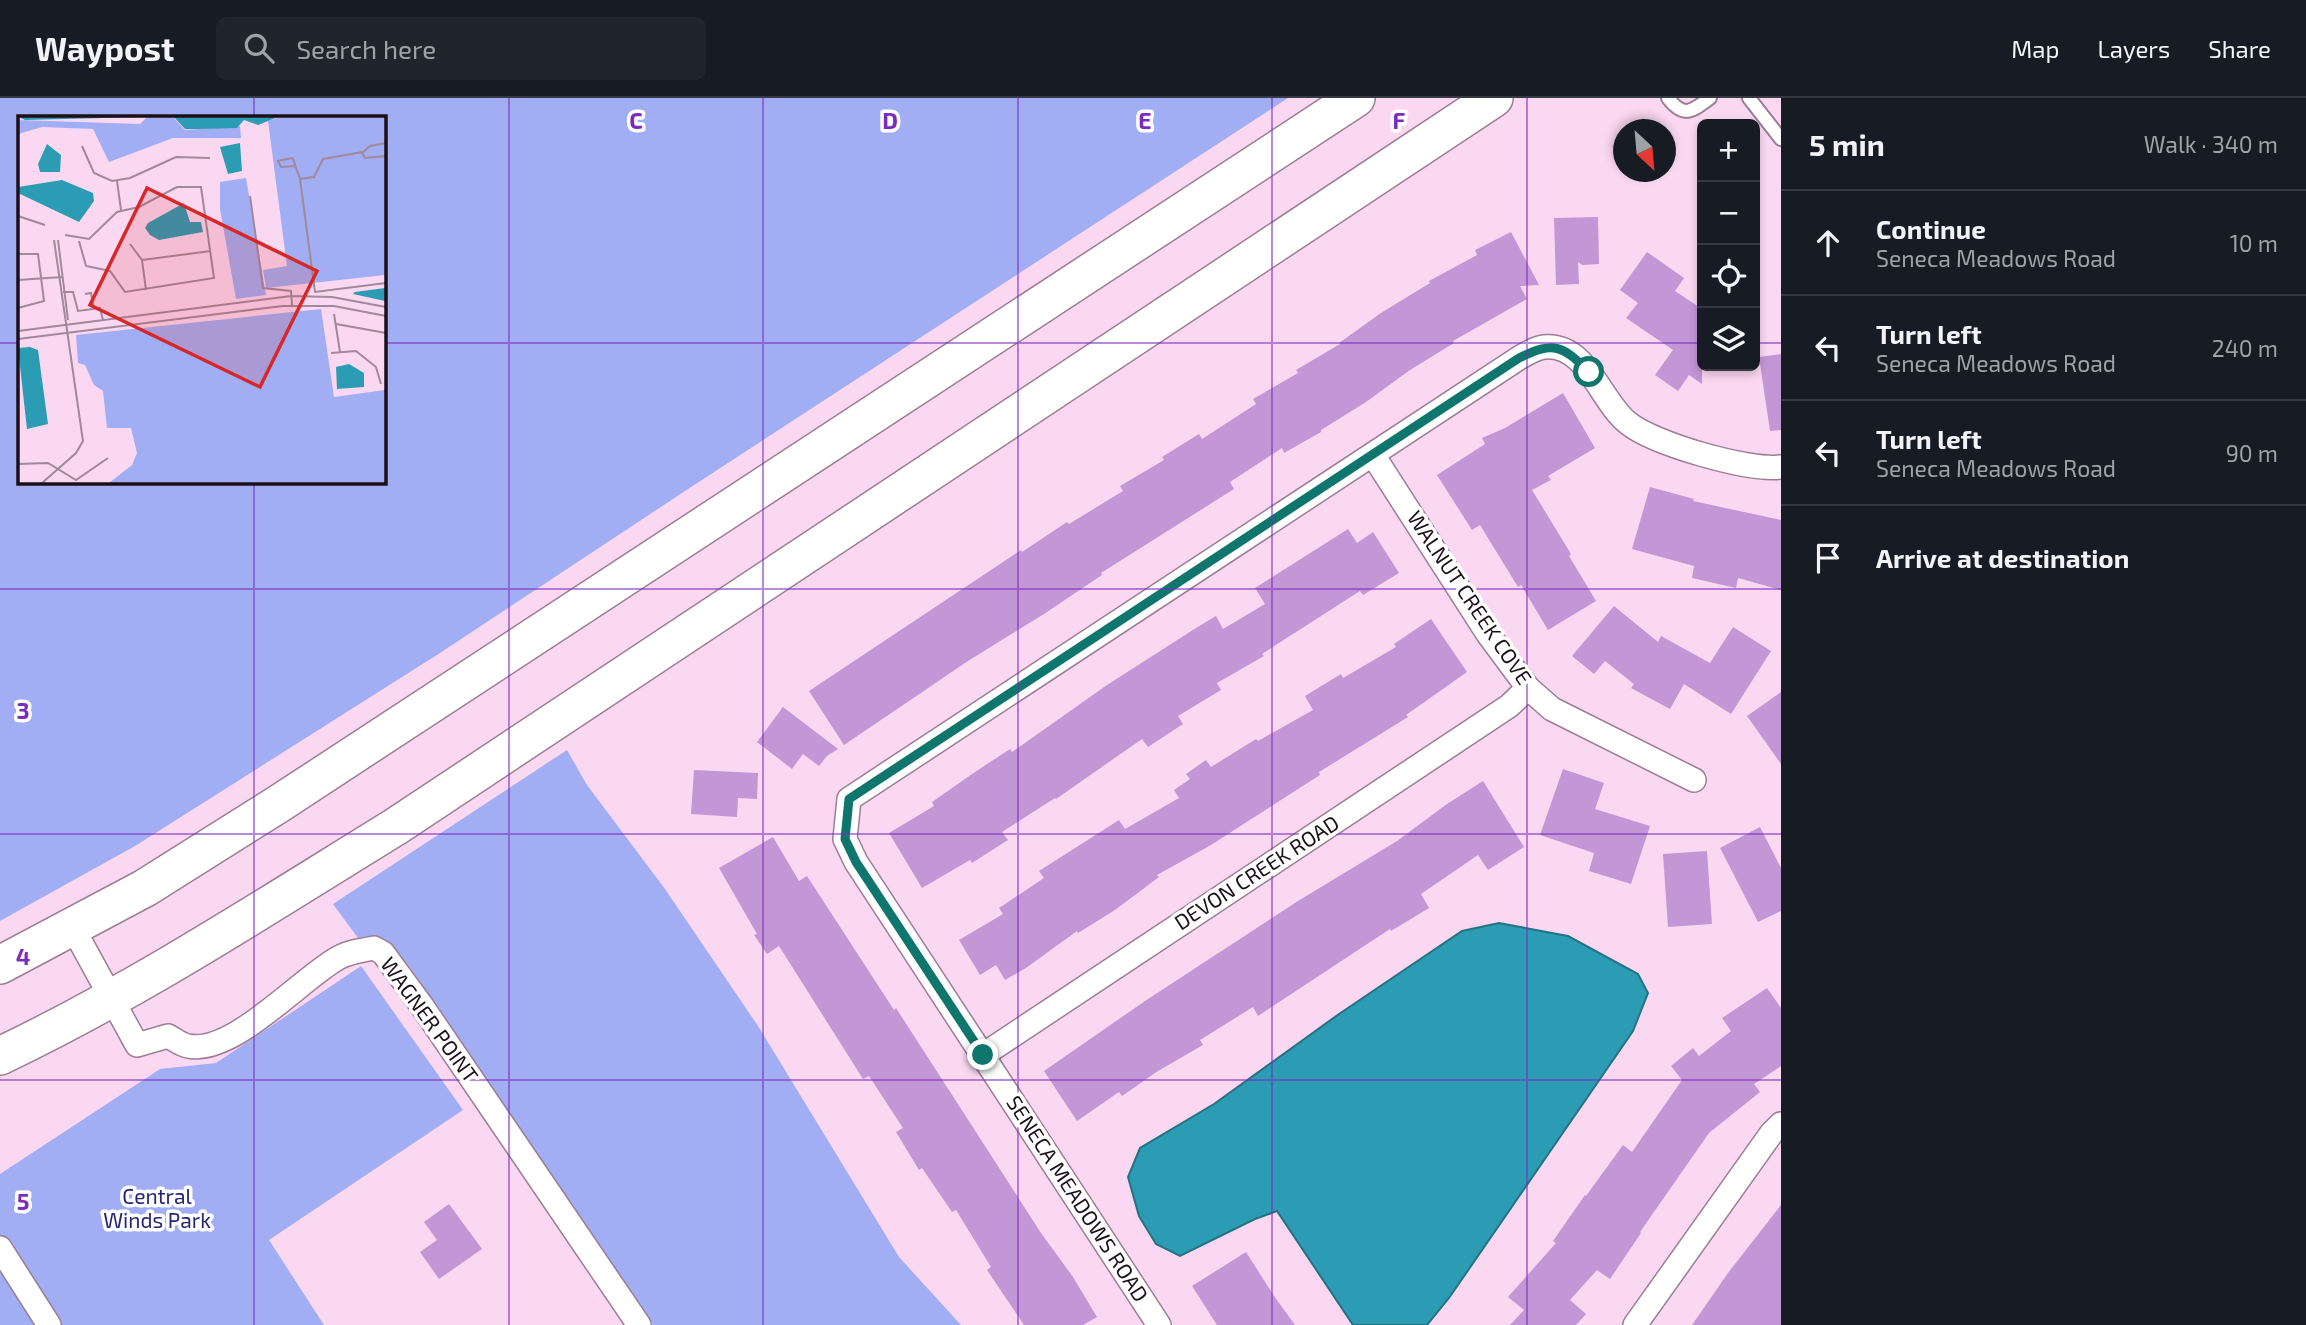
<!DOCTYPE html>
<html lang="en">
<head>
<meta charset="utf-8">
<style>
  :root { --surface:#171b24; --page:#20242c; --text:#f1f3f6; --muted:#9ea1a6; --line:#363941 }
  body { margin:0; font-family:"Exo 2",sans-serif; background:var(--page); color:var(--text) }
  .controls { position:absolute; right:21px; top:21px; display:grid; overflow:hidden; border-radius:10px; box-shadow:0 4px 10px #0003 }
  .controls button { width:63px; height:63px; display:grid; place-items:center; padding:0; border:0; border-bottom:2px solid var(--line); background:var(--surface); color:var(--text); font:35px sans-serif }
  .compass { position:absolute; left:1613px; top:21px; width:63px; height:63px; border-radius:50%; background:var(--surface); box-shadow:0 4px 10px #0003; rotate:154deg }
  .stop { position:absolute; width:21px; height:21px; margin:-16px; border:5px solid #0f766e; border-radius:50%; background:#fff }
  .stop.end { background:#0f766e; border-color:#fff; box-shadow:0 2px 7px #0008 }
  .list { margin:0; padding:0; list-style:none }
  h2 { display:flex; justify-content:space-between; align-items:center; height:91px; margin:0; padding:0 28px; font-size:30px }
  h2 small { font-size:23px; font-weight:400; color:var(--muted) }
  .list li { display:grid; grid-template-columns:46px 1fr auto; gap:21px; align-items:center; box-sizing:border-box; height:105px; padding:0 28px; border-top:2px solid var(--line) }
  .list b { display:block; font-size:26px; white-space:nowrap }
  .list p { margin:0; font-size:23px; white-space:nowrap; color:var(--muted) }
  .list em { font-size:23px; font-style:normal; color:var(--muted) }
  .icon { flex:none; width:38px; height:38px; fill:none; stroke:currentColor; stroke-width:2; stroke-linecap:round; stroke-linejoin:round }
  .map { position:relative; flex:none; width:1781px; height:1227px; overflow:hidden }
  header { display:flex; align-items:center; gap:42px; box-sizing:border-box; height:98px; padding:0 35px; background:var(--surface); border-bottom:2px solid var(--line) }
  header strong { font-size:33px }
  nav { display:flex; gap:38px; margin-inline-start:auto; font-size:24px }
  .search { width:490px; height:63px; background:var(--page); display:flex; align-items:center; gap:18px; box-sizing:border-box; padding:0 24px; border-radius:10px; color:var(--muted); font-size:26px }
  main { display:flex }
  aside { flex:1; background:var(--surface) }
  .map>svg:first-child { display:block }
  .green { fill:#a1aef4; fill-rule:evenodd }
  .water { fill:#2b9cb3; stroke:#267284; stroke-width:2 }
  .building { fill:#c396d6 }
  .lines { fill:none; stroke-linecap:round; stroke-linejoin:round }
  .service-casing { stroke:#9c7d94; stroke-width:16 }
  .minor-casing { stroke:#9c7d94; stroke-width:26 }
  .primary-casing { stroke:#9c7d94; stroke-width:40 }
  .service { stroke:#fff; stroke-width:12 }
  .minor { stroke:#fff; stroke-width:23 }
  .primary { stroke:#fff; stroke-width:37 }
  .route { stroke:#0f766e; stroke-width:9 }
  .grid { fill:none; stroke:#7b2cbf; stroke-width:2; stroke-opacity:0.55 }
  .labels { text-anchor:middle; stroke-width:7; stroke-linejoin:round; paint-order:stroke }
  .street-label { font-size:21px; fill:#1b1018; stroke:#fff }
  .park-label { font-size:21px; fill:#252675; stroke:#fff }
  .inset-road { fill:none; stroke:#a1889b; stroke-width:2 }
  .view { fill:#d62828; fill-opacity:0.15; stroke:#d62828; stroke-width:3.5 }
  .inset-edge { fill:none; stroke:#1b1018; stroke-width:3.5 }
  .grid-label { font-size:23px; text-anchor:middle; font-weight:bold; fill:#7b2cbf; stroke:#fff; stroke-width:7; stroke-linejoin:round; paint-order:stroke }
</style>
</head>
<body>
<header>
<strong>Waypost</strong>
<div class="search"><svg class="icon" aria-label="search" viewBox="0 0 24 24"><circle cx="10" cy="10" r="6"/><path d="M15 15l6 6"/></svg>Search here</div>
<nav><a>Map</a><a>Layers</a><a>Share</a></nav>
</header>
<main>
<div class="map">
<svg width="1781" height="1227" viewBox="0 0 1781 1227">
  <rect width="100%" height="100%" fill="#fbd8f2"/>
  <g class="green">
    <path d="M 0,0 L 1288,0 L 685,393 L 440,555 L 135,748 L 0,823 ZM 383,19 L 383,383 L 19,383 L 19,19 Z"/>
    <path d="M 567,652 L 587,687 L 665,791 L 758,928 L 899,1159 L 961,1227 L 653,1227 L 431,900 C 419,884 398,847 380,840 C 372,836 366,838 358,840 L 333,806 Z"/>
    <polygon points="361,868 463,1012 269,1142 324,1227 0,1227 0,1076 160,971 216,965"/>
  </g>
  <polygon class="water" points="1499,825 1568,838 1638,876 1648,895 1633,933 1449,1200 1427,1227 1353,1227 1277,1113 1255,1121 1180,1158 1156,1146 1139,1118 1128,1079 1140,1050 1214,1006 1339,916 1462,833"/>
  <g class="building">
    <polygon points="1598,119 1599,166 1582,167 1578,164 1579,186 1556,187 1554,120"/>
    <polygon points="1511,134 1539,187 1520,188 1527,201 1453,243 1454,245 1410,272 1366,304 1321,332 1321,334 1284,355 1282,350 1230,384 1234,391 1101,475 1102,477 1044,516 968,563 844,647 809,593 1021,452 1022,454 1067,424 1069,426 1123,393 1120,388 1164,362 1162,359 1199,336 1202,341 1256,306 1253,301 1298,275 1296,272 1340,246 1339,245 1381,215 1430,185 1429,183 1477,157 1475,152"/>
    <polygon points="1647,154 1684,180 1675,193 1702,211 1702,286 1689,277 1678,293 1655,277 1673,252 1626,220 1638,205 1620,192"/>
    <polygon points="1781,256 1781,332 1770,333 1759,259"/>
    <polygon points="1563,295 1595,350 1548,378 1551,382 1532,392 1571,456 1569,458 1596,503 1548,532 1521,487 1518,489 1480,427 1472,432 1437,377 1485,346 1482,340 1505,330"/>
    <polygon points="1650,389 1694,401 1693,403 1781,422 1781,492 1738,480 1736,490 1692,480 1694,468 1632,451"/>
    <polygon points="1348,431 1357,445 1373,434 1399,475 1363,497 1360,493 1262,556 1264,558 1217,585 1221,592 1178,618 1183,626 1148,649 1142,641 1056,701 1055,700 1002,734 1008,742 972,765 970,762 922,790 889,735 934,708 932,704 975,674 1010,651 1012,654 1107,587 1196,530 1216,518 1223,531 1265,506 1255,490"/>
    <polygon points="1614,508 1658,544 1661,538 1710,565 1733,529 1771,553 1731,616 1684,586 1670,611 1631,590 1634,586 1605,563 1594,576 1572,558"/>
    <polygon points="1431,521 1467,574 1406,617 1408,619 1319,674 1320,677 1211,747 1157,777 1159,779 1115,812 1078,835 1077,833 1026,870 1005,882 996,867 980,877 959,842 1003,816 999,810 1044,780 1039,773 1119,722 1125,731 1179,700 1174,692 1190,681 1186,676 1206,662 1211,669 1256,641 1258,643 1313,612 1305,598 1341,576 1343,580 1396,549 1394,546"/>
    <polygon points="1781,594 1781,666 1747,618"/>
    <polygon points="783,609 838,651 827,658 819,668 803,656 792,671 757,644"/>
    <polygon points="1563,671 1604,685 1595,711 1650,728 1631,786 1589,773 1594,755 1540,737"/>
    <polygon points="694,672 758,675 757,701 738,700 737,719 691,716"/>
    <polygon points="1483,683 1524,749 1488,772 1478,757 1421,796 1429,810 1391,833 1390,831 1258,918 1253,909 1200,942 1203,947 1158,973 1122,998 1119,994 1077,1023 1044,973 1145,903 1298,803 1397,743 1447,706"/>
    <polygon points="1760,729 1781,770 1781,813 1758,824 1720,750"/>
    <polygon points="773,739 799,783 807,778 894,912 896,910 1041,1135 1073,1179 1097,1219 1083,1227 1024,1227 987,1172 991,1169 956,1112 952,1114 922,1070 919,1072 896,1034 903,1030 869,978 863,981 779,848 767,856 754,837 757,836 719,770"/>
    <polygon points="1707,753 1712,826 1668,829 1663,756"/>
    <polygon points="1767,890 1781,910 1781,968 1754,986 1760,994 1709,1035 1640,1134 1641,1135 1610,1181 1597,1172 1570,1202 1586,1216 1576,1227 1510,1227 1524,1212 1508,1199 1556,1145 1553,1143 1585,1097 1586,1098 1623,1047 1632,1054 1682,982 1671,968 1693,950 1699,958 1731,933 1722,920"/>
    <polygon points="449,1106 482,1151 439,1181 420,1154 437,1142 424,1124"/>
    <polygon points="1781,1107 1781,1227 1692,1227 1728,1175"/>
    <polygon points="1246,1154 1274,1198 1295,1227 1217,1227 1192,1188"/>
  </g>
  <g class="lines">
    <g class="service-casing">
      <g id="service">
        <path d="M 1668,0 C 1684,21 1692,13 1710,0"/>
        <polyline points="1749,0 1781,41"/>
      </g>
    </g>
    <g class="minor-casing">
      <g id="minor">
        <polyline points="1373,357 1488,536 1528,590 1552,611 1694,682"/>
        <path d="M 73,830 L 137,947 L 168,938 C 174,941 181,947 188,948 C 233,957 299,882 338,860 C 349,854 362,852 374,850 L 383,855 L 422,908 L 639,1227"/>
        <polyline points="983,957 1509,608 1528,590"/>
        <polyline points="0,1150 49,1227"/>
        <path d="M 1159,1227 L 856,764 L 845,741 L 849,701 L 1519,260 C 1526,256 1535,250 1544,249 C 1587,245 1600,303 1628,325 C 1654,346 1748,373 1781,369"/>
        <polyline points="1635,1227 1771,1036 1781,1026"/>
      </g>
    </g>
    <g class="primary-casing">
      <g id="primary">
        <polyline points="0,867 145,790 280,705 1356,0"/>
        <path d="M 0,958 C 138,892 265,809 395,729 L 1494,0"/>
      </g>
    </g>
    <use href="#service" class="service"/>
    <use href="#minor" class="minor"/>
    <use href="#primary" class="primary"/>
  </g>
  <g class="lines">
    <path class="route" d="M 983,957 L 856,764 L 845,741 L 849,701 L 1519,260 C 1554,243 1562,247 1589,274"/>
  </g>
  <path class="grid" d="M 254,0 L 254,19M 509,0 L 509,1227M 763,0 L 763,1227M 1018,0 L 1018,1227M 1272,0 L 1272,1227M 1527,0 L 1527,1227M 0,245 L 19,245M 383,245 L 1702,245M 1755,245 L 1781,245M 254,383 L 254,1227M 0,491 L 1781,491M 0,736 L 1781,736M 0,982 L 1781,982"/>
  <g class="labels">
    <g class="street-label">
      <text transform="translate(1469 500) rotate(56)" y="7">WALNUT CREEK COVE</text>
      <text transform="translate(1257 775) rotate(-33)" y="7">DEVON CREEK ROAD</text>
      <text transform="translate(429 922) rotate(54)" y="7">WAGNER POINT</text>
      <text transform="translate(1077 1101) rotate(57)" y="7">SENECA MEADOWS ROAD</text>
    </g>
    <g class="park-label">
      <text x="157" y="1106">Central<tspan x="157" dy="24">Winds Park</tspan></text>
    </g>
  </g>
  <g transform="translate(18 18)">
    <rect width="368" height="368" fill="#fbd8f2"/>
    <path d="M 129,1 L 155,1 L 167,14 L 222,10 L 223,22 L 155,22 L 91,46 L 75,13 L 24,11 L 0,18 L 0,4 L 122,8 ZM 262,1 L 367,1 L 367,159 L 248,172 L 245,154 L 269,150 L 250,5 ZM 228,62 L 248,179 L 218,183 L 202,93 L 202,66 ZM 303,193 L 316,281 L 367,274 L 367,367 L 91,367 L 114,349 L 119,337 L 113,312 L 89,312 L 85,275 L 76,269 L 67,249 L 60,247 L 58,219 Z" fill="#a1aef4"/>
    <path d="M 0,1 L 125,1 L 7,4 ZM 156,1 L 260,1 L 240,9 L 226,4 L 219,12 L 181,13 L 167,13 ZM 222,27 L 224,55 L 210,58 L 202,31 ZM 29,28 L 43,39 L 42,56 L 22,56 L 20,48 ZM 44,64 L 75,77 L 76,85 L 61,106 L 0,77 L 0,71 ZM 166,87 L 172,106 L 183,106 L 185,116 L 141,124 L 132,119 L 127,112 L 130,107 ZM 367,172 L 367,185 L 335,178 L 337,176 ZM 12,231 L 20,234 L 30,308 L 9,313 L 0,232 ZM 331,248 L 346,257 L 346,271 L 319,273 L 318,251 Z" fill="#2b9cb3"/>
    <path class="inset-road" d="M 368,27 L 352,30 L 344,37 L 347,42 L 368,40M 64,30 L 76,57 L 94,65 L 112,62 L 158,41 L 192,42M 277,50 L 263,51 L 260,45 L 274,42 L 275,43 L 282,63 L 297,176 L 368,167M 282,63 L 296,61 L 305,43 L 345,36M 99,65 L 103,94M 232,80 L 245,172 L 273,175 L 274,189M 0,100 L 27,109M 47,119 L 71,123 L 99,96 L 121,91 L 159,71 L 183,71 L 196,162 L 107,176 L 92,155 L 68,150 L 61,125M 40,124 L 50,204M 112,128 L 124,144 L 128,174M 0,138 L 20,138 L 26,185 L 0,192M 124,144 L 193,135M 0,164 L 44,161M 45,176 L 55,176 L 60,195 L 82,192 L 85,204M 67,178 L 73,177 L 76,193M 316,198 L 322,236M 318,208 L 368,217M 0,215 L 273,180 L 314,181 L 368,191M 0,223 L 265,190 L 316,190 L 368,200M 313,237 L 338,235 L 358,251 L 363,268M 0,348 L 30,347 L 58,364 L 90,342M 24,367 L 58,337 L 65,325 L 36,124"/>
    <path class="view" d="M 129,72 L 299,155 L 242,271 L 72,189 Z"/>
    <rect width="368" height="368" class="inset-edge"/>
  </g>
  <g class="grid-label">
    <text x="636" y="31">C</text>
    <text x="890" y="31">D</text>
    <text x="1145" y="31">E</text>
    <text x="1399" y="31">F</text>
    <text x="23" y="621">3</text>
    <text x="23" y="867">4</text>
    <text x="23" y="1112">5</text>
  </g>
</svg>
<div class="controls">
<button>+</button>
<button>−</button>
<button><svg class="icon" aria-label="locate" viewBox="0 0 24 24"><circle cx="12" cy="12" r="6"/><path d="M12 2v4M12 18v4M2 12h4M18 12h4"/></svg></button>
<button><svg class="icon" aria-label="layers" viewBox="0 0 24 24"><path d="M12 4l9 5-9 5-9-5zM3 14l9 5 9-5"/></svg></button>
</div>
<svg class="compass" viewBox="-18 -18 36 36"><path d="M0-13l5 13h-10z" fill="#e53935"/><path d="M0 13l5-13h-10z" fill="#9ea1a6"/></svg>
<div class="stop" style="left:1589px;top:274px"></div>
<div class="stop end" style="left:983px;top:957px"></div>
</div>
<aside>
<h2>5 min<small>Walk · 340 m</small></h2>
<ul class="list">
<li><svg class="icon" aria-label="ahead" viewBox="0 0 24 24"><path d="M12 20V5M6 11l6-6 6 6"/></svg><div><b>Continue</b><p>Seneca Meadows Road</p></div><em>10 m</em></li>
<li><svg class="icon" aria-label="left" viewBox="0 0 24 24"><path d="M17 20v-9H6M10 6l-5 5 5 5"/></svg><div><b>Turn left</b><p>Seneca Meadows Road</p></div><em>240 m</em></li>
<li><svg class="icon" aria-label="left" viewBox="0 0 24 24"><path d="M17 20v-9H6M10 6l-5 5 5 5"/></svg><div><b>Turn left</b><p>Seneca Meadows Road</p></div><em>90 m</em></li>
<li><svg class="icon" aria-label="arrive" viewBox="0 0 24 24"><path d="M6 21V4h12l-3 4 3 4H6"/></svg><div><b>Arrive at destination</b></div></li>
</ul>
</aside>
</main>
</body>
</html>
